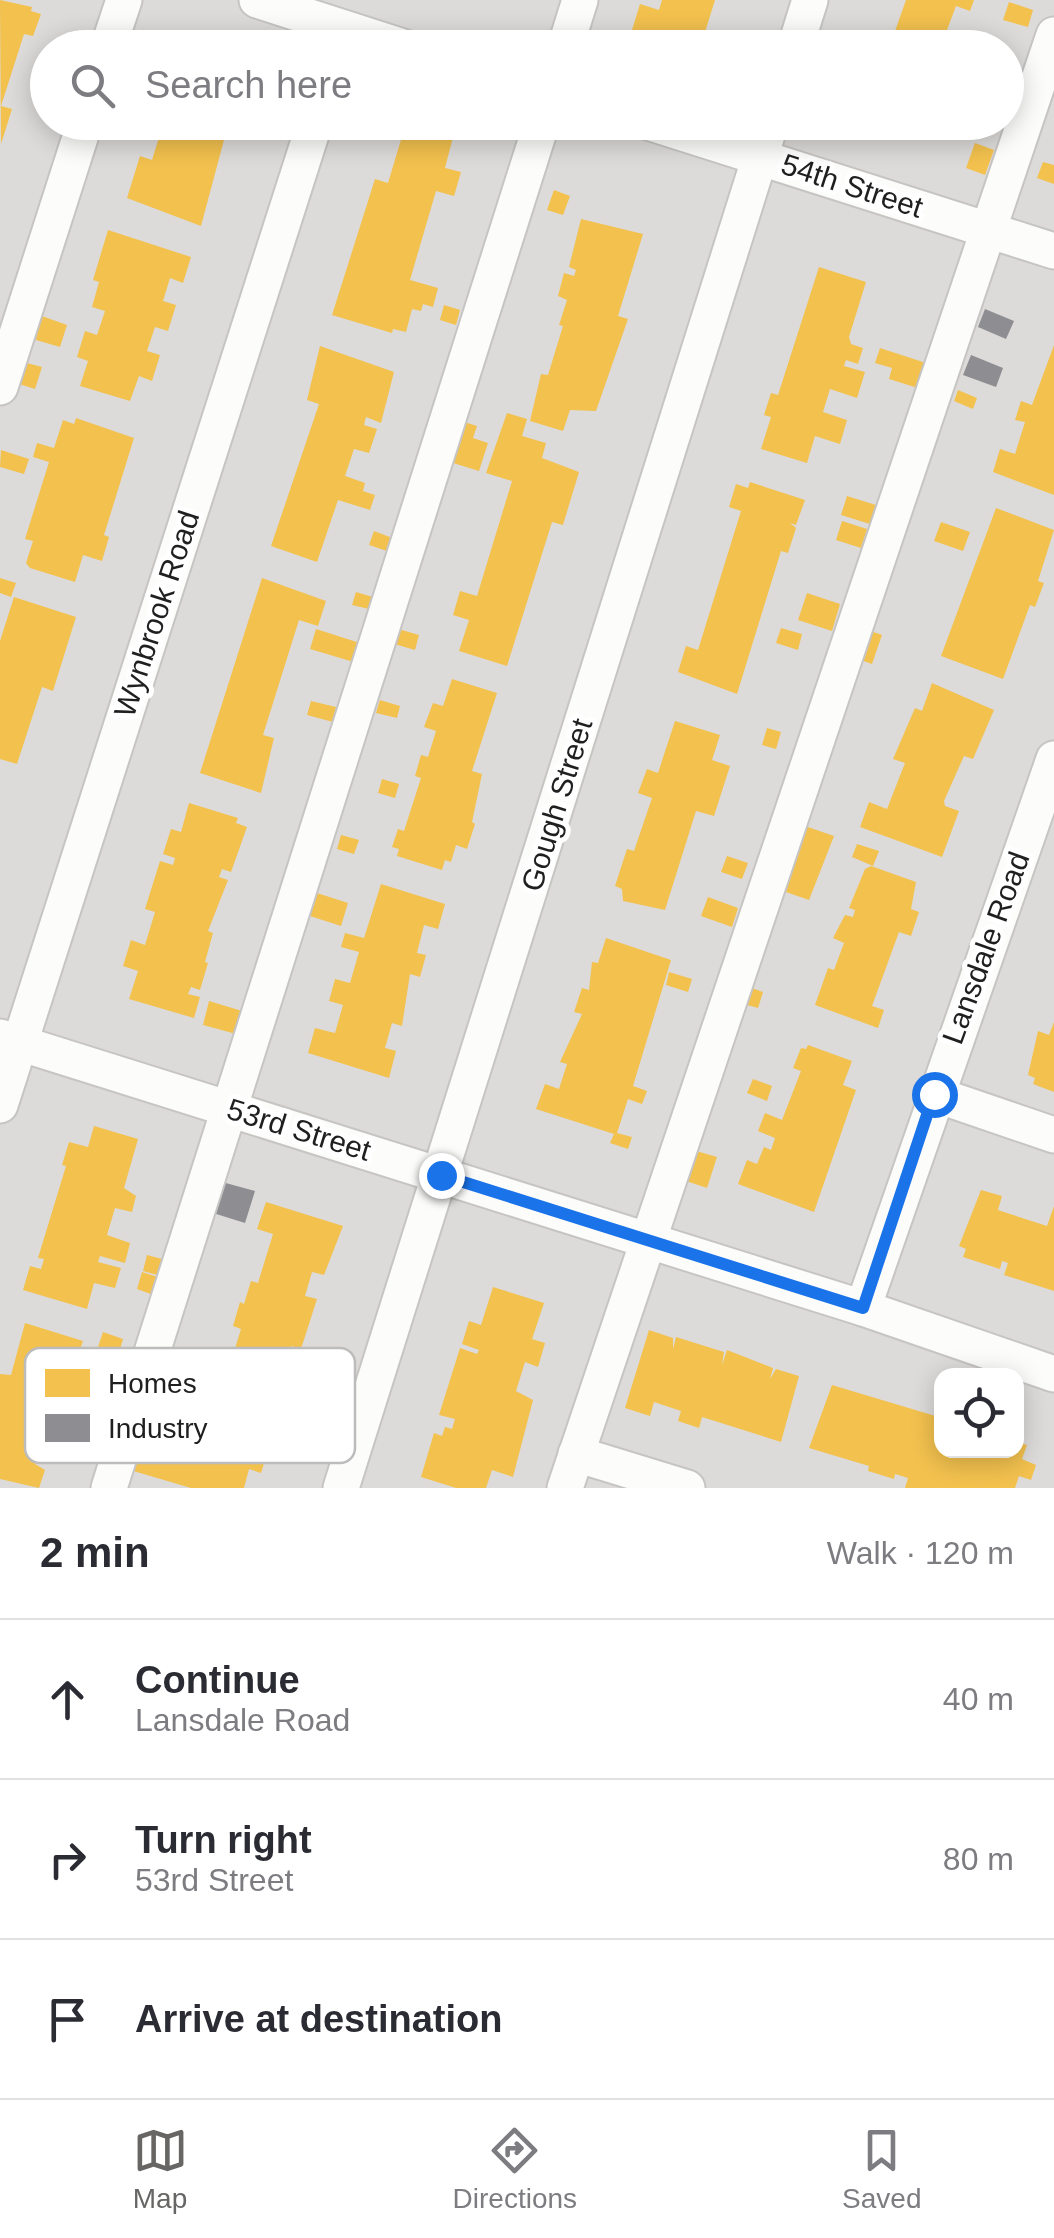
<!DOCTYPE html>
<html lang="en">
<head>
<meta charset="utf-8">
<style>
  :root { --surface:#fff; --page:#f7f7f7; --text:#2b2b33; --muted:#7c7c81; --line:#e1e1e2; --accent:#676665 }
  body { margin:0; font-family:Arial,sans-serif; background:var(--page); color:var(--text) }
  .controls { position:absolute; right:30px; bottom:30px; display:grid; overflow:hidden; border-radius:20px; box-shadow:0 5px 25px #0003 }
  .controls button { width:90px; height:90px; display:grid; place-items:center; padding:0; border:0; border-bottom:2px solid var(--line); background:var(--surface); color:var(--text); font:50px sans-serif }
  .stop { position:absolute; width:30px; height:30px; margin:-22px; border:8px solid #1a73e8; border-radius:50%; background:#fff }
  .stop.end { background:#1a73e8; border-color:#fff; box-shadow:0 2px 10px #0008 }
  .list { margin:0; padding:0; list-style:none }
  h2 { display:flex; justify-content:space-between; align-items:center; height:130px; margin:0; padding:0 40px; font-size:42px }
  h2 small { font-size:32px; font-weight:400; color:var(--muted) }
  .list li { display:grid; grid-template-columns:65px 1fr auto; gap:30px; align-items:center; box-sizing:border-box; height:160px; padding:0 40px; border-top:2px solid var(--line) }
  .list b { display:block; font-size:38px; white-space:nowrap }
  .list p { margin:0; font-size:32px; white-space:nowrap; color:var(--muted) }
  .list em { font-size:32px; font-style:normal; color:var(--muted) }
  .icon { flex:none; width:55px; height:55px; fill:none; stroke:currentColor; stroke-width:2; stroke-linecap:round; stroke-linejoin:round }
  .map { position:relative; flex:none; width:1054px; height:1488px; overflow:hidden }
  .search { position:absolute; background:var(--surface); box-shadow:0 5px 25px #0003; left:30px; right:30px; top:30px; height:110px; display:flex; align-items:center; gap:25px; box-sizing:border-box; padding:0 35px; border-radius:55px; color:var(--muted); font-size:38px }
  .sheet { height:610px; background:var(--surface) }
  nav { display:flex; justify-content:space-around; align-items:center; box-sizing:border-box; height:140px; border-top:2px solid var(--line); background:var(--surface); font-size:28px; color:var(--muted) }
  nav a { display:grid; justify-items:center; gap:5px }
  nav .on { color:var(--accent) }
  .map>svg:first-child { display:block }
  .residential { fill:#dddbd9; fill-rule:evenodd }
  .homes { fill:#f2c14e }
  .industry { fill:#8d8d92 }
  .lines { fill:none; stroke-linecap:round; stroke-linejoin:round }
  .minor-casing { stroke:#c6c5c3; stroke-width:39 }
  .minor { stroke:#fcfcfb; stroke-width:35 }
  .route { stroke:#1a73e8; stroke-width:12 }
  .labels { text-anchor:middle; stroke-width:10; stroke-linejoin:round; paint-order:stroke }
  .street-label { font-size:30px; fill:#1f1f1f; stroke:#fff }
  .key { fill:#fff; stroke:#bcbcbc; stroke-width:2.5 }
  .key-label { font-size:28px; fill:#1f1f1f }
</style>
</head>
<body>
<div class="map">
<svg width="1054" height="1488" viewBox="0 0 1054 1488">
  <rect width="100%" height="100%" fill="#eeebe7"/>
  <path class="residential" d="M 0,0 L 1054,0 L 1054,1488 L 0,1488 ZM 48,48 L 1006,48 L 1006,122 L 48,122 ZM 942,1376 L 1016,1376 L 1016,1450 L 942,1450 Z"/>
  <g class="homes">
    <polygon points="0,0 32,7 31,11 41,14 33,36 24,34 1,106 12,109 1,144"/>
    <polygon points="662,0 715,0 700,48 632,30 640,4 659,10"/>
    <polygon points="906,0 974,0 970,11 956,6 947,30 968,38 964,48 889,48"/>
    <polygon points="1009,2 1033,10 1028,27 1003,20"/>
    <polygon points="154,122 228,125 201,226 127,198 140,156 152,160 161,131 152,128"/>
    <polygon points="406,123 453,137 445,168 461,172 454,196 436,191 410,280 438,288 433,307 423,304 421,311 412,309 406,332 393,329 392,333 332,315 375,179 388,183"/>
    <polygon points="975,143 994,150 985,175 966,168"/>
    <polygon points="1043,162 1054,165 1054,184 1037,178"/>
    <polygon points="554,190 570,196 563,215 547,210"/>
    <polygon points="581,219 643,234 618,316 628,319 596,411 570,410 563,431 530,421 541,374 548,375 563,326 559,325 567,300 558,296 564,273 574,276 576,270 569,267"/>
    <polygon points="108,230 191,257 183,283 170,278 163,301 176,305 168,331 155,327 147,351 160,355 152,381 139,376 130,401 80,386 88,361 77,357 85,331 97,335 105,311 92,307 99,282 93,280"/>
    <polygon points="819,267 866,282 849,337 851,344 863,348 858,364 846,360 844,366 865,372 857,398 830,389 823,412 847,420 840,444 815,436 807,463 761,449 771,417 764,415 771,393 778,395"/>
    <polygon points="444,305 460,310 456,325 440,320"/>
    <polygon points="39,315 67,325 60,347 36,340"/>
    <polygon points="1054,345 1054,495 993,472 1000,449 1015,454 1025,422 1015,420 1021,401 1032,405"/>
    <polygon points="320,346 394,372 381,423 366,417 364,425 377,429 369,453 354,449 345,476 365,483 363,491 375,495 370,510 338,500 317,562 271,546 319,404 307,400"/>
    <polygon points="880,348 929,364 921,389 889,379 892,368 875,363"/>
    <polygon points="23,362 42,367 35,389 16,383"/>
    <polygon points="958,390 977,398 973,409 954,401"/>
    <polygon points="507,413 527,419 522,436 546,443 542,458 579,472 563,525 552,522 507,666 459,651 469,620 453,615 460,591 477,596 512,481 486,473"/>
    <polygon points="76,418 134,438 104,535 109,537 102,561 83,555 75,582 30,568 26,563 33,541 25,539 49,462 33,457 37,443 54,448 63,420 74,424"/>
    <polygon points="461,421 477,426 473,438 488,443 479,471 450,462"/>
    <polygon points="1,450 29,459 24,474 0,467"/>
    <polygon points="750,482 805,500 796,525 790,523 796,528 788,553 781,551 737,694 678,672 686,646 698,650 741,511 729,507 736,484 748,488"/>
    <polygon points="847,496 876,505 870,524 841,515"/>
    <polygon points="996,508 1054,530 1038,581 1044,583 1035,607 1030,605 1003,679 941,656"/>
    <polygon points="842,521 867,529 861,548 836,540"/>
    <polygon points="941,522 970,532 963,551 934,541"/>
    <polygon points="374,531 395,539 390,552 369,545"/>
    <polygon points="0,578 16,583 11,597 0,593"/>
    <polygon points="262,578 326,601 318,626 299,620 263,735 274,738 261,793 200,773"/>
    <polygon points="356,592 376,598 373,610 352,605"/>
    <polygon points="807,593 840,604 832,631 798,620"/>
    <polygon points="14,597 76,617 53,691 42,687 17,764 0,759 0,641"/>
    <polygon points="395,628 419,635 415,650 391,643"/>
    <polygon points="781,628 802,634 798,650 776,643"/>
    <polygon points="316,629 363,644 357,663 310,649"/>
    <polygon points="868,630 882,635 872,664 858,659"/>
    <polygon points="452,679 497,693 472,771 482,774 472,822 475,824 467,849 456,845 451,862 445,860 442,870 397,856 399,849 392,847 398,829 404,831 421,778 415,776 421,755 428,757 436,731 424,727 433,703 443,706"/>
    <polygon points="932,683 994,710 973,759 964,756 944,801 945,806 959,811 942,857 860,827 869,802 887,809 905,763 893,759 915,708 922,711"/>
    <polygon points="380,700 400,706 397,718 376,713"/>
    <polygon points="311,701 336,707 333,722 307,715"/>
    <polygon points="675,721 720,735 712,760 730,766 714,816 696,811 665,910 623,901 622,889 615,886 627,849 634,851 652,798 638,793 647,769 658,773"/>
    <polygon points="767,728 781,732 776,749 762,745"/>
    <polygon points="382,779 399,784 395,798 378,793"/>
    <polygon points="189,803 238,818 236,823 247,827 231,872 222,869 219,877 228,880 208,931 213,933 205,962 208,963 200,990 191,987 188,994 200,997 194,1018 129,999 138,971 123,966 131,940 145,945 155,912 145,909 160,861 173,865 175,858 163,854 171,829 181,832"/>
    <polygon points="805,826 834,836 809,900 783,891"/>
    <polygon points="341,835 359,840 354,854 337,849"/>
    <polygon points="857,844 879,851 873,866 852,857"/>
    <polygon points="727,856 748,863 742,879 721,872"/>
    <polygon points="871,866 916,882 911,909 919,912 911,936 899,932 872,1006 884,1010 878,1028 815,1005 828,968 834,970 844,943 833,938 845,915 853,917 855,910 849,908 865,869"/>
    <polygon points="381,884 445,904 438,929 424,925 417,953 426,955 420,977 410,974 402,1026 392,1023 385,1048 396,1051 389,1078 308,1053 315,1028 335,1033 343,1005 329,1001 335,979 350,983 359,952 341,947 345,933 364,938"/>
    <polygon points="317,893 348,903 341,926 310,916"/>
    <polygon points="708,897 738,908 732,927 701,916"/>
    <polygon points="606,938 671,960 633,1086 647,1091 642,1104 628,1099 617,1133 632,1137 628,1149 610,1143 614,1134 536,1109 545,1084 559,1089 567,1064 560,1062 582,1014 574,1012 582,988 589,990 592,962 598,963"/>
    <polygon points="669,972 692,979 688,992 666,985"/>
    <polygon points="749,987 763,992 758,1008 744,1004"/>
    <polygon points="209,1001 242,1011 236,1034 203,1025"/>
    <polygon points="1054,1022 1054,1092 1033,1084 1035,1078 1028,1075 1038,1031 1049,1035"/>
    <polygon points="808,1045 852,1061 843,1085 856,1090 814,1212 738,1184 747,1160 757,1164 764,1147 771,1150 775,1138 758,1131 765,1113 782,1120 801,1071 793,1068 801,1048 806,1049"/>
    <polygon points="753,1079 772,1086 767,1101 747,1093"/>
    <polygon points="94,1126 138,1139 124,1188 136,1196 132,1212 115,1208 107,1235 130,1243 125,1263 100,1256 98,1262 121,1268 115,1288 94,1283 87,1309 23,1290 30,1266 41,1269 44,1259 38,1258 66,1166 62,1165 69,1142 88,1147"/>
    <polygon points="693,1150 717,1157 707,1188 683,1180"/>
    <polygon points="981,1190 1002,1196 998,1210 1047,1226 1054,1206 1054,1291 1004,1275 1008,1263 1002,1261 1000,1269 963,1257 966,1249 959,1246"/>
    <polygon points="266,1202 343,1226 324,1275 312,1272 305,1296 317,1299 301,1349 292,1346 285,1371 233,1355 241,1329 233,1326 240,1302 244,1304 251,1281 258,1283 273,1234 257,1229"/>
    <polygon points="147,1255 166,1260 161,1276 143,1271"/>
    <polygon points="142,1272 161,1278 156,1296 137,1289"/>
    <polygon points="493,1287 544,1303 532,1339 545,1343 538,1367 525,1362 516,1391 533,1400 513,1477 492,1470 486,1488 456,1488 421,1477 434,1433 442,1436 445,1427 452,1429 455,1419 439,1415 460,1348 477,1354 479,1350 462,1344 469,1321 481,1325"/>
    <polygon points="25,1323 83,1341 56,1418 60,1419 53,1440 43,1437 35,1464 45,1470 39,1488 0,1479 0,1374 11,1375"/>
    <polygon points="649,1330 673,1338 673,1349 676,1337 724,1352 722,1365 727,1350 773,1368 770,1379 776,1369 799,1376 781,1442 702,1417 699,1428 678,1421 681,1411 654,1402 650,1416 625,1408"/>
    <polygon points="103,1332 123,1339 118,1356 97,1350"/>
    <polygon points="224,1384 275,1399 272,1409 283,1412 278,1430 264,1426 261,1437 271,1441 261,1473 249,1469 244,1488 191,1488 130,1470 138,1442 194,1458 201,1437 210,1440 211,1436 203,1433 208,1415 216,1418 218,1410 212,1408 218,1389 223,1391"/>
    <polygon points="832,1385 942,1418 942,1450 1016,1450 1016,1442 1027,1445 1022,1459 1036,1465 1031,1480 1019,1476 1015,1488 905,1488 908,1478 895,1474 894,1479 868,1471 869,1466 809,1448"/>
  </g>
  <g class="industry">
    <polygon points="985,309 1014,321 1006,339 978,327"/>
    <polygon points="971,355 1003,368 996,387 963,375"/>
    <polygon points="222,1182 255,1191 245,1223 213,1213"/>
  </g>
  <g class="lines">
    <g class="minor-casing">
      <g id="minor">
        <polyline points="257,0 406,48"/>
        <polyline points="108,48 124,0"/>
        <polyline points="565,48 580,0"/>
        <polyline points="795,48 810,0"/>
        <polyline points="648,122 1054,251"/>
        <polyline points="0,387 85,122"/>
        <polyline points="0,1037 863,1308 1054,1374"/>
        <polyline points="934,1094 1054,1135"/>
        <polyline points="0,1105 315,122"/>
        <polyline points="863,1308 1054,759"/>
        <polyline points="576,1454 687,1488"/>
        <polyline points="109,1488 542,122"/>
        <polyline points="341,1488 771,122"/>
        <polyline points="565,1488 1054,35"/>
      </g>
    </g>
    <use href="#minor" class="minor"/>
  </g>
  <g class="lines">
    <polyline class="route" points="441,1175 863,1308 934,1094"/>
  </g>
  <g class="labels">
    <g class="street-label">
      <text transform="translate(852 186) rotate(18)" y="10">54th Street</text>
      <text transform="translate(157 614) rotate(-72)" y="10">Wynbrook Road</text>
      <text transform="translate(557 805) rotate(-73)" y="10">Gough Street</text>
      <text transform="translate(986 948) rotate(-70)" y="10">Lansdale Road</text>
      <text transform="translate(299 1130) rotate(17)" y="10">53rd Street</text>
    </g>
  </g>
  <rect x="25" y="1348" width="330" height="115" rx="15" class="key"/>
  <rect x="45" y="1369" width="45" height="28" fill="#f2c14e"/>
  <rect x="45" y="1414" width="45" height="28" fill="#8d8d92"/>
  <g class="key-label">
    <text x="108" y="1393">Homes</text>
    <text x="108" y="1438">Industry</text>
  </g>
</svg>
<div class="controls">
<button><svg class="icon" aria-label="locate" viewBox="0 0 24 24"><circle cx="12" cy="12" r="6"/><path d="M12 2v4M12 18v4M2 12h4M18 12h4"/></svg></button>
</div>
<div class="stop" style="left:934px;top:1094px"></div>
<div class="stop end" style="left:441px;top:1175px"></div>
<div class="search"><svg class="icon" aria-label="search" viewBox="0 0 24 24"><circle cx="10" cy="10" r="6"/><path d="M15 15l6 6"/></svg>Search here</div>
</div>
<section class="sheet">
<h2>2 min<small>Walk · 120 m</small></h2>
<ul class="list">
<li><svg class="icon" aria-label="ahead" viewBox="0 0 24 24"><path d="M12 20V5M6 11l6-6 6 6"/></svg><div><b>Continue</b><p>Lansdale Road</p></div><em>40 m</em></li>
<li><svg class="icon" aria-label="right" viewBox="0 0 24 24"><path d="M7 20v-9h11M14 6l5 5-5 5"/></svg><div><b>Turn right</b><p>53rd Street</p></div><em>80 m</em></li>
<li><svg class="icon" aria-label="arrive" viewBox="0 0 24 24"><path d="M6 21V4h12l-3 4 3 4H6"/></svg><div><b>Arrive at destination</b></div></li>
</ul>
</section>
<nav>
<a class="on"><svg class="icon" aria-label="map" viewBox="0 0 24 24"><path d="M3 6l6-2 6 2 6-2v14l-6 2-6-2-6 2zM9 4v14M15 6v14"/></svg>Map</a>
<a><svg class="icon" aria-label="directions" viewBox="0 0 24 24"><path d="M12 3l9 9-9 9-9-9zM9 14v-3h6M13 9l2 2-2 2"/></svg>Directions</a>
<a><svg class="icon" aria-label="saved" viewBox="0 0 24 24"><path d="M7 4h10v16l-5-4-5 4z"/></svg>Saved</a>
</nav>
</body>
</html>
